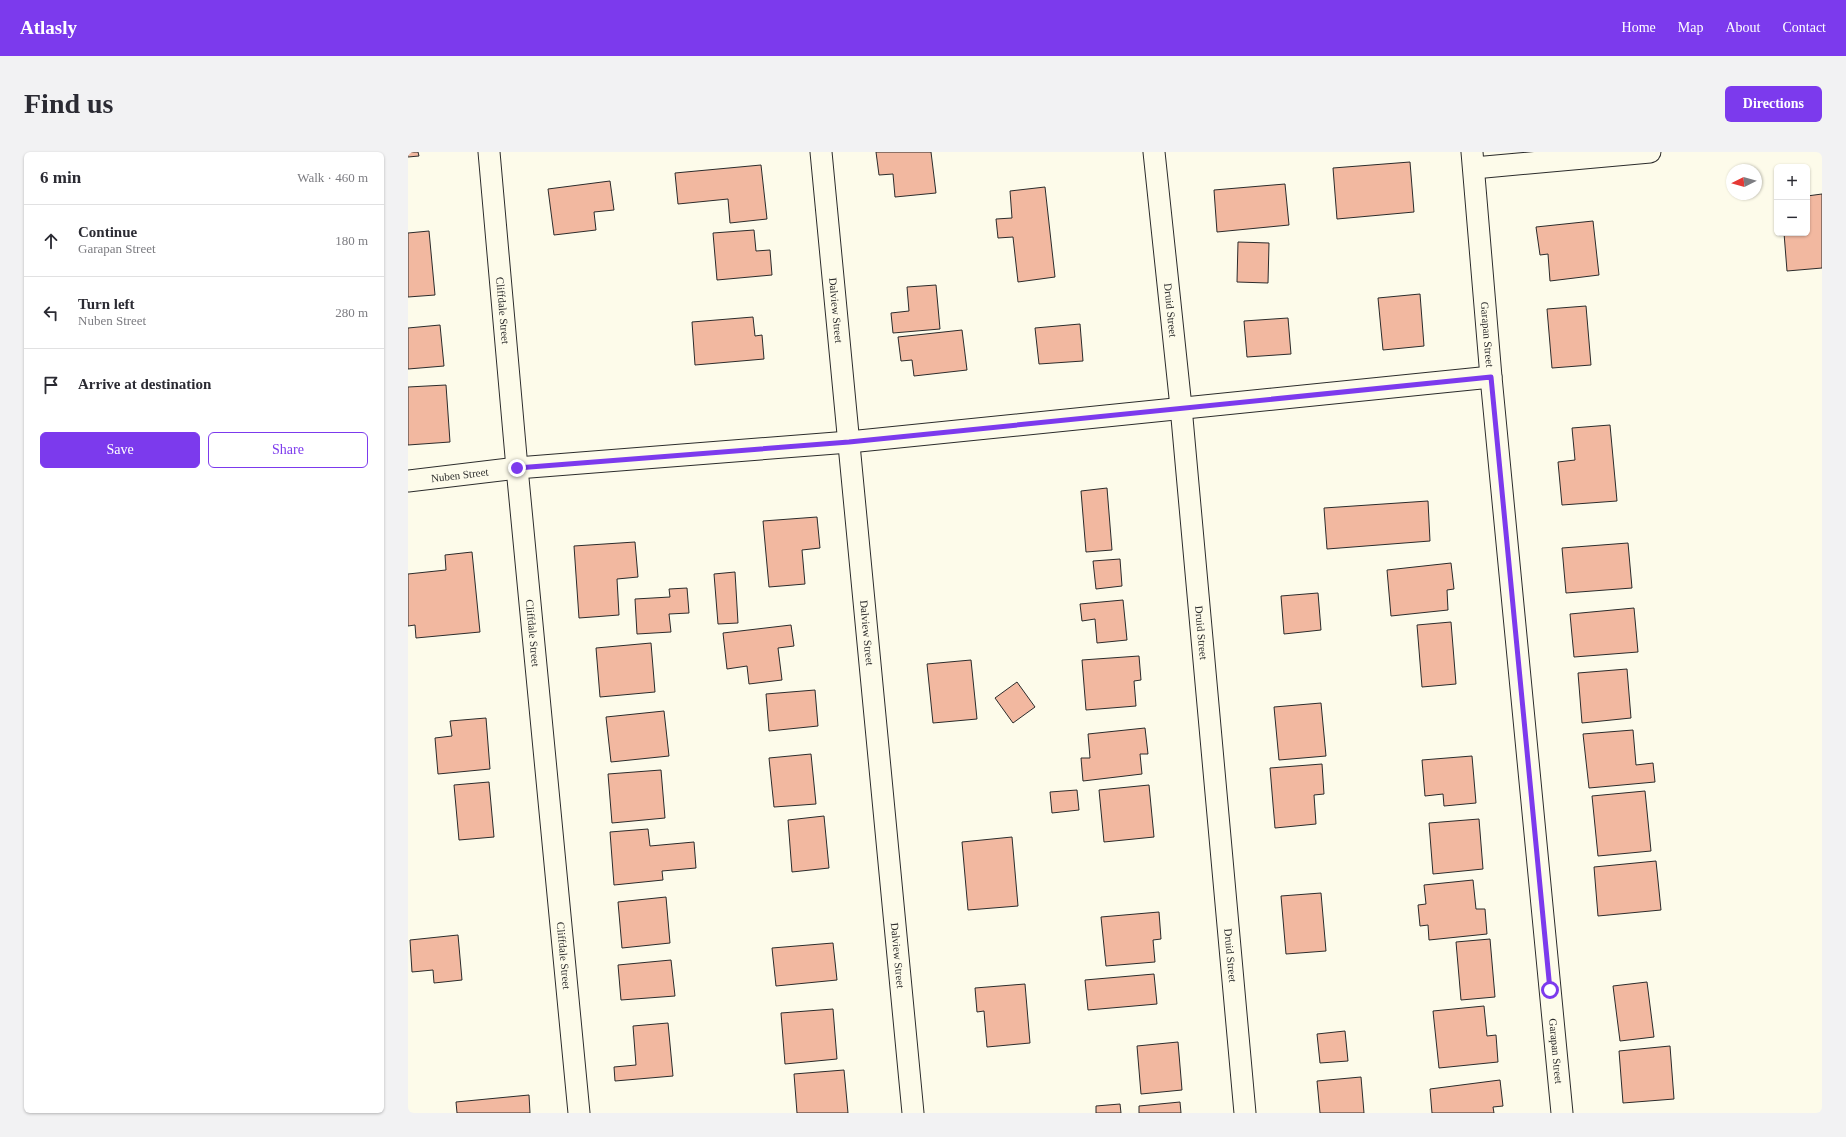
<!DOCTYPE html>
<html lang="en">
<head>
<meta charset="utf-8">
<style>
  :root { --surface:#fff; --page:#f2f2f3; --text:#2b2b33; --muted:#7c7c81; --line:#e1e1e2; --accent:#7c3aed }
  body { margin:0; font-family:Georgia,serif; background:var(--page); color:var(--text) }
  .controls { position:absolute; right:12px; top:12px; display:grid; overflow:hidden; border-radius:6px; box-shadow:0 1px 3px #0004 }
  .controls button { width:36px; height:36px; display:grid; place-items:center; padding:0; border:0; border-bottom:1px solid var(--line); background:var(--surface); color:var(--text); font:20px sans-serif }
  .compass { position:absolute; left:1318px; top:12px; width:36px; height:36px; border-radius:50%; background:var(--surface); box-shadow:0 1px 3px #0004; rotate:265deg }
  .stop { position:absolute; width:12px; height:12px; margin:-9px; border:3px solid #7c3aed; border-radius:50%; background:#fff }
  .stop.end { background:#7c3aed; border-color:#fff; box-shadow:0 1px 4px #0008 }
  .list { margin:0; padding:0; list-style:none }
  h2 { display:flex; justify-content:space-between; align-items:center; height:52px; margin:0; padding:0 16px; font-size:17px }
  h2 small { font-size:13px; font-weight:400; color:var(--muted) }
  .list li { display:grid; grid-template-columns:26px 1fr auto; gap:12px; align-items:center; box-sizing:border-box; height:72px; padding:0 16px; border-top:1px solid var(--line) }
  .list b { display:block; font-size:15px; white-space:nowrap }
  .list p { margin:0; font-size:13px; white-space:nowrap; color:var(--muted) }
  .list em { font-size:13px; font-style:normal; color:var(--muted) }
  .actions { display:flex; gap:8px; padding:12px 16px }
  .actions a { flex:1; padding:9px 0; border:1px solid var(--accent); border-radius:6px; text-align:center; font-size:14px; color:var(--accent) }
  .actions .main { background:var(--accent); color:#fff }
  .icon { flex:none; width:22px; height:22px; fill:none; stroke:currentColor; stroke-width:2; stroke-linecap:round; stroke-linejoin:round }
  .map { position:relative; flex:none; width:1414px; height:961px; overflow:hidden; border-radius:6px }
  header { display:flex; align-items:center; gap:24px; box-sizing:border-box; height:56px; padding:0 20px; background:var(--accent); color:#fff }
  header strong { font-size:19px }
  nav { display:flex; gap:22px; margin-inline-start:auto; font-size:14px }
  .intro { display:flex; align-items:center; justify-content:space-between; box-sizing:border-box; height:96px; padding:0 24px }
  h1 { margin:0; font-size:28px }
  .button { padding:10px 18px; border-radius:6px; background:var(--accent); color:#fff; font-size:14px; font-weight:700 }
  main { display:flex; gap:24px; padding:0 24px }
  aside { flex:1; background:var(--surface); border-radius:6px; box-shadow:0 1px 3px #0004 }
  .map>svg:first-child { display:block }
  .building { fill:#f2b8a0; stroke:#2b2b2b }
  .lines { fill:none; stroke-linecap:round; stroke-linejoin:round }
  .street-casing { stroke:#2b2b2b; stroke-width:23 }
  .street { stroke:#fdfbea; stroke-width:21 }
  .route { stroke:#7c3aed; stroke-width:5 }
  .labels { text-anchor:middle; stroke-width:3; stroke-linejoin:round; paint-order:stroke }
  .street-label { font-size:11px; fill:#2b2b2b; stroke:#fdfbea }
</style>
</head>
<body>
<header>
<strong>Atlasly</strong>
<nav><a>Home</a><a>Map</a><a>About</a><a>Contact</a></nav>
</header>
<div class="intro"><h1>Find us</h1><a class="button">Directions</a></div>
<main>
<aside>
<h2>6 min<small>Walk · 460 m</small></h2>
<ul class="list">
<li><svg class="icon" aria-label="ahead" viewBox="0 0 24 24"><path d="M12 20V5M6 11l6-6 6 6"/></svg><div><b>Continue</b><p>Garapan Street</p></div><em>180 m</em></li>
<li><svg class="icon" aria-label="left" viewBox="0 0 24 24"><path d="M17 20v-9H6M10 6l-5 5 5 5"/></svg><div><b>Turn left</b><p>Nuben Street</p></div><em>280 m</em></li>
<li><svg class="icon" aria-label="arrive" viewBox="0 0 24 24"><path d="M6 21V4h12l-3 4 3 4H6"/></svg><div><b>Arrive at destination</b></div></li>
</ul>
<div class="actions"><a class="main">Save</a><a>Share</a></div>
</aside>
<div class="map">
<svg width="1414" height="961" viewBox="0 0 1414 961">
  <rect width="100%" height="100%" fill="#fdfbea"/>
  <g class="building">
    <polygon points="0,0 10,0 11,4 0,5"/>
    <polygon points="468,0 523,0 528,41 487,45 485,22 471,23"/>
    <polygon points="1002,10 1006,60 929,67 925,16"/>
    <polygon points="353,13 359,67 322,71 320,47 270,52 267,21"/>
    <polygon points="202,29 206,58 186,60 188,78 146,83 140,37"/>
    <polygon points="877,32 881,73 809,80 806,38"/>
    <polygon points="637,35 647,125 610,130 605,85 590,86 588,67 604,66 602,39"/>
    <polygon points="1414,42 1414,116 1379,119 1376,81 1399,81 1399,44"/>
    <polygon points="1185,69 1191,123 1142,129 1140,102 1132,103 1128,75"/>
    <polygon points="346,78 348,99 362,98 364,123 309,128 305,81"/>
    <polygon points="21,79 27,143 0,145 0,81"/>
    <polygon points="830,90 861,91 860,131 829,130"/>
    <polygon points="528,133 532,177 485,181 483,161 501,159 499,135"/>
    <polygon points="1012,142 1016,194 975,198 970,146"/>
    <polygon points="1178,154 1183,213 1144,216 1139,157"/>
    <polygon points="345,165 347,184 354,183 356,207 287,213 284,170"/>
    <polygon points="880,166 883,202 839,205 836,169"/>
    <polygon points="672,172 675,209 631,212 627,176"/>
    <polygon points="32,173 36,214 0,217 0,176"/>
    <polygon points="554,178 559,218 506,224 504,208 493,209 490,185"/>
    <polygon points="38,233 42,290 0,293 0,235"/>
    <polygon points="1202,273 1209,349 1154,353 1150,310 1167,308 1164,276"/>
    <polygon points="699,336 704,398 678,400 673,339"/>
    <polygon points="1020,349 1022,389 919,397 916,356"/>
    <polygon points="409,365 412,396 394,398 397,432 361,435 355,369"/>
    <polygon points="227,390 230,425 209,427 211,463 171,466 166,394"/>
    <polygon points="1220,391 1224,436 1158,441 1154,396"/>
    <polygon points="64,400 72,480 8,486 7,473 0,474 0,422 38,418 37,403"/>
    <polygon points="712,407 714,434 688,437 685,409"/>
    <polygon points="1043,411 1046,437 1039,438 1040,458 983,464 979,418"/>
    <polygon points="327,420 330,471 310,472 306,422"/>
    <polygon points="279,436 281,461 261,462 263,480 229,482 227,447 262,445 261,437"/>
    <polygon points="910,441 913,478 876,482 873,444"/>
    <polygon points="715,448 719,488 689,491 687,467 674,469 672,452"/>
    <polygon points="1226,456 1230,500 1166,505 1162,462"/>
    <polygon points="1043,470 1048,532 1014,535 1009,473"/>
    <polygon points="383,473 386,494 370,496 374,528 341,532 339,514 319,517 315,481"/>
    <polygon points="243,491 247,540 192,545 188,496"/>
    <polygon points="731,504 733,528 726,529 728,554 678,558 674,508"/>
    <polygon points="563,508 569,567 525,571 519,512"/>
    <polygon points="1219,517 1223,566 1174,571 1170,521"/>
    <polygon points="609,530 627,555 605,571 587,546"/>
    <polygon points="407,538 410,574 361,579 358,542"/>
    <polygon points="913,551 918,604 871,608 866,555"/>
    <polygon points="256,559 261,604 203,610 198,565"/>
    <polygon points="78,566 82,617 30,622 27,586 44,584 42,569"/>
    <polygon points="737,576 740,602 732,602 734,622 675,629 673,606 682,606 680,582"/>
    <polygon points="1225,578 1228,613 1245,611 1247,630 1181,636 1175,582"/>
    <polygon points="403,602 408,652 366,655 361,606"/>
    <polygon points="1064,604 1068,651 1036,654 1035,642 1017,644 1014,608"/>
    <polygon points="914,612 916,642 906,643 908,672 867,676 862,616"/>
    <polygon points="253,618 257,666 204,671 200,622"/>
    <polygon points="81,630 86,685 51,688 46,633"/>
    <polygon points="741,633 746,685 696,690 691,638"/>
    <polygon points="669,638 671,658 644,661 642,640"/>
    <polygon points="1237,639 1243,699 1190,704 1184,644"/>
    <polygon points="416,664 421,716 384,720 380,668"/>
    <polygon points="1071,667 1075,717 1025,722 1021,671"/>
    <polygon points="240,677 242,694 286,690 288,716 254,719 255,728 206,733 202,680"/>
    <polygon points="604,685 610,754 560,758 554,690"/>
    <polygon points="1248,709 1253,758 1190,764 1186,715"/>
    <polygon points="1065,728 1068,757 1077,757 1079,782 1021,788 1020,773 1012,774 1010,753 1018,752 1016,733"/>
    <polygon points="913,741 918,799 878,802 873,744"/>
    <polygon points="258,745 262,791 214,796 210,750"/>
    <polygon points="751,760 753,787 745,788 747,810 698,814 693,765"/>
    <polygon points="50,783 54,828 26,831 25,818 4,820 2,788"/>
    <polygon points="1082,787 1087,845 1053,848 1048,790"/>
    <polygon points="425,791 429,828 368,834 364,796"/>
    <polygon points="263,808 267,844 213,848 210,813"/>
    <polygon points="746,822 749,852 680,858 677,828"/>
    <polygon points="1239,830 1246,885 1212,889 1205,834"/>
    <polygon points="617,832 622,891 579,895 576,859 569,860 567,836"/>
    <polygon points="1076,854 1079,884 1088,883 1090,910 1031,916 1025,859"/>
    <polygon points="425,857 429,907 377,912 373,861"/>
    <polygon points="260,871 265,924 207,929 206,915 228,913 225,874"/>
    <polygon points="937,879 940,909 912,911 909,882"/>
    <polygon points="770,890 774,938 733,942 729,894"/>
    <polygon points="1262,894 1266,947 1215,951 1211,899"/>
    <polygon points="436,918 440,961 389,961 386,922"/>
    <polygon points="953,925 956,961 912,961 909,929"/>
    <polygon points="1092,928 1095,954 1085,955 1086,961 1024,961 1022,937"/>
    <polygon points="121,943 122,961 49,961 48,950"/>
    <polygon points="772,950 773,961 731,961 731,954"/>
    <polygon points="712,952 713,961 688,961 688,954"/>
  </g>
  <g class="lines">
    <g class="street-casing">
      <g id="street">
        <path id="s1" d="M 81,0 L 109,316 L 171,961"/>
        <path id="s2" d="M 413,0 L 505,961"/>
        <path id="s3" d="M 746,0 L 773,255 L 837,961"/>
        <path id="s4" d="M 1064,0 L 1083,225 L 1154,961"/>
        <polyline points="1066,16 1242,0"/>
        <path id="s5" d="M 0,329 L 109,316 L 441,290 L 1083,225"/>
      </g>
    </g>
    <use href="#street" class="street"/>
  </g>
  <g class="lines">
    <polyline class="route" points="109,316 441,290 1083,225 1142,838"/>
  </g>
  <g class="labels">
    <g class="street-label">
      <text dy="4" stroke="none"><textPath href="#s1" startOffset="159">Cliffdale Street</textPath></text>
      <text dy="4" stroke="none"><textPath href="#s2" startOffset="159">Dalview Street</textPath></text>
      <text dy="4" stroke="none"><textPath href="#s3" startOffset="159">Druid Street</textPath></text>
      <text dy="4" stroke="none"><textPath href="#s4" startOffset="183">Garapan Street</textPath></text>
      <text dy="4" stroke="none"><textPath href="#s5" startOffset="52">Nuben Street</textPath></text>
      <text dy="4" stroke="none"><textPath href="#s2" startOffset="483">Dalview Street</textPath></text>
      <text dy="4" stroke="none"><textPath href="#s3" startOffset="483">Druid Street</textPath></text>
      <text dy="4" stroke="none"><textPath href="#s1" startOffset="483">Cliffdale Street</textPath></text>
      <text dy="4" stroke="none"><textPath href="#s1" startOffset="807">Cliffdale Street</textPath></text>
      <text dy="4" stroke="none"><textPath href="#s2" startOffset="807">Dalview Street</textPath></text>
      <text dy="4" stroke="none"><textPath href="#s3" startOffset="807">Druid Street</textPath></text>
      <text dy="4" stroke="none"><textPath href="#s4" startOffset="903">Garapan Street</textPath></text>
    </g>
  </g>
</svg>
<div class="controls">
<button>+</button>
<button>−</button>
</div>
<svg class="compass" viewBox="-18 -18 36 36"><path d="M0-13l5 13h-10z" fill="#e53935"/><path d="M0 13l5-13h-10z" fill="#7c7c81"/></svg>
<div class="stop" style="left:1142px;top:838px"></div>
<div class="stop end" style="left:109px;top:316px"></div>
</div>
</main>
</body>
</html>
